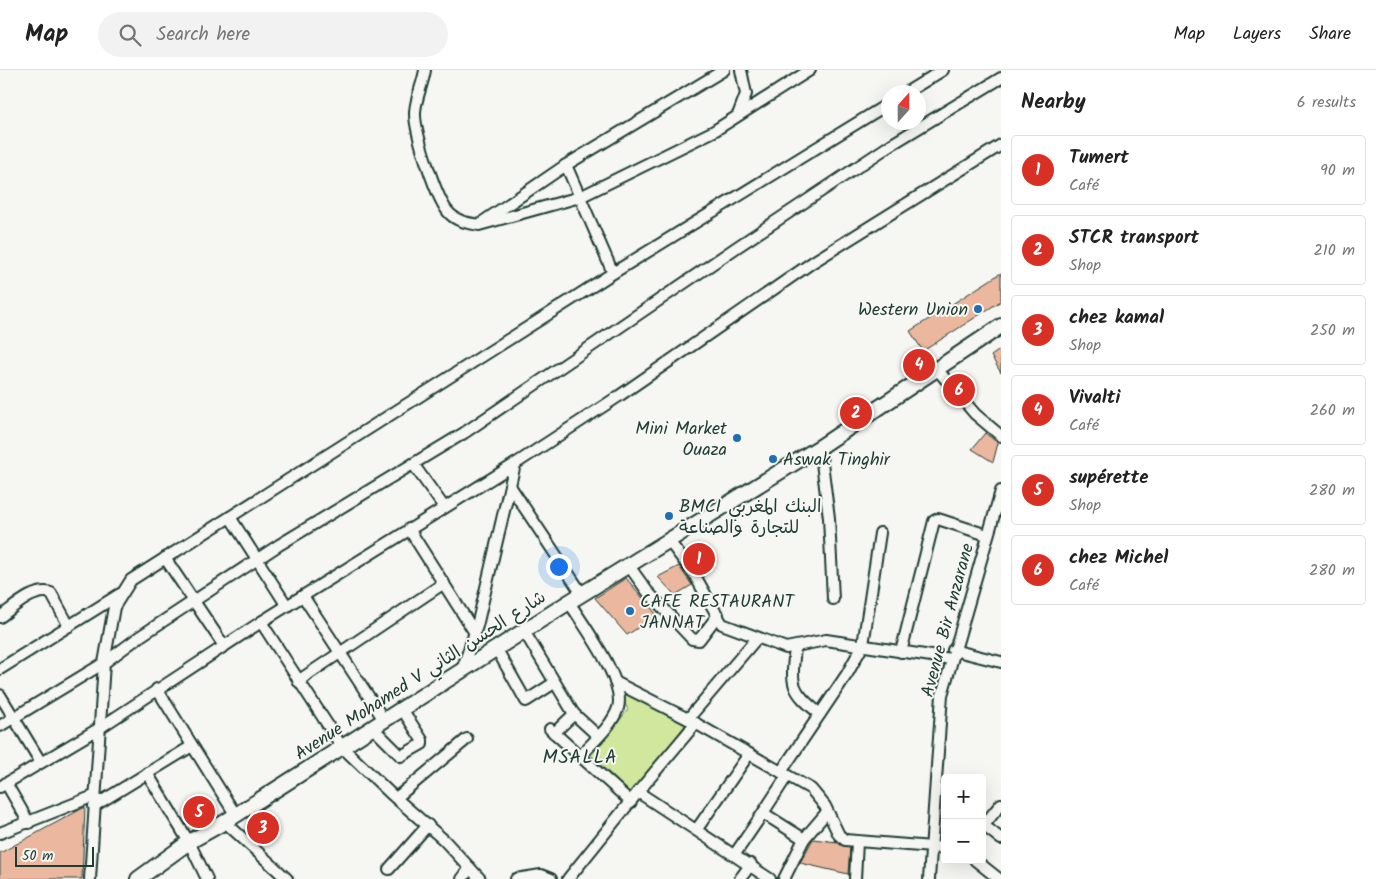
<!DOCTYPE html>
<html lang="en">
<head>
<meta charset="utf-8">
<style>
  :root { --surface:#fff; --page:#f2f2f2; --text:#222; --muted:#767676; --line:#e0e0e0; --accent:#d93025 }
  body { margin:0; font-family:Kalam,"Playpen Sans Arabic",sans-serif; background:var(--page); color:var(--text) }
  .controls { position:absolute; right:15px; bottom:15px; display:grid; overflow:hidden; border-radius:5px; box-shadow:0 5px 20px #0002 }
  .controls button { width:45px; height:45px; display:grid; place-items:center; padding:0; border:0; border-bottom:1px solid var(--line); background:var(--surface); color:var(--text); font:25px sans-serif }
  .compass { position:absolute; left:881px; top:15px; width:45px; height:45px; border-radius:50%; background:var(--surface); box-shadow:0 5px 20px #0002; rotate:21deg }
  .scale { position:absolute; left:15px; bottom:12px; width:79px; box-sizing:border-box; padding-left:5px; border:2px solid #1f3d34; border-top:0; font-size:14px; line-height:18px; white-space:nowrap; color:#1f3d34; -webkit-text-stroke:4px #f6f6f2; paint-order:stroke }
  .you { position:absolute; left:558px; top:496px; width:18px; height:18px; margin:-12px; border:4px solid #fff; border-radius:50%; background:#1a73e8; box-shadow:0 0 0 8px #1a73e833 }
  .badge { display:grid; place-items:center; width:32px; height:32px; border-radius:50%; background:var(--accent); color:#fff; font-size:16px; font-weight:700 }
  .pin { position:absolute; translate:-50% -50%; border:2px solid #fff; box-shadow:0 1px 5px #0006 }
  .list { margin:0; padding:0; list-style:none }
  h2 { display:flex; justify-content:space-between; align-items:center; height:65px; margin:0; padding:0 20px; font-size:21px }
  h2 small { font-size:16px; font-weight:400; color:var(--muted) }
  .list li { display:grid; grid-template-columns:32px 1fr auto; gap:15px; align-items:center; box-sizing:border-box; height:70px; margin:0 10px 10px; padding:0 10px; border:1px solid var(--line); border-radius:5px }
  .list b { display:block; font-size:19px; white-space:nowrap }
  .list p { margin:0; font-size:16px; white-space:nowrap; color:var(--muted) }
  .list em { font-size:16px; font-style:normal; color:var(--muted) }
  .icon { flex:none; width:28px; height:28px; fill:none; stroke:currentColor; stroke-width:2; stroke-linecap:round; stroke-linejoin:round }
  .map { position:relative; flex:none; width:1001px; height:809px; overflow:hidden }
  header { display:flex; align-items:center; gap:30px; box-sizing:border-box; height:70px; padding:0 25px; background:var(--surface); border-bottom:1px solid var(--line) }
  header strong { font-size:24px }
  nav { display:flex; gap:28px; margin-inline-start:auto; font-size:18px }
  .search { width:350px; height:45px; background:var(--page); display:flex; align-items:center; gap:12px; box-sizing:border-box; padding:0 18px; border-radius:28px; color:var(--muted); font-size:19px }
  main { display:flex }
  aside { flex:1; background:var(--surface) }
  .map>svg:first-child { display:block }
  .green { fill:#d0e79d; stroke:#789268 }
  .building { fill:#ebb79e; stroke:#1f3d34 }
  .lines { fill:none; stroke-linecap:round; stroke-linejoin:round }
  .minor-casing { stroke:#1f3d34; stroke-width:14 }
  .major-casing { stroke:#1f3d34; stroke-width:18 }
  .minor { stroke:#f6f6f2; stroke-width:10 }
  .major { stroke:#f6f6f2; stroke-width:14 }
  .poi-dot { fill:#1f6fb2; stroke:#f6f6f2; stroke-width:2 }
  .labels { text-anchor:middle; stroke-width:4; stroke-linejoin:round; paint-order:stroke }
  .poi-label { font-size:18px; fill:#1f3d34; stroke:#f6f6f2; text-anchor:start }
  .street-label { font-size:18px; fill:#1f3d34; stroke:#f6f6f2 }
  .neighbourhood-label { font-size:19px; letter-spacing:1px; fill:#1f3d34; stroke:#f6f6f2 }
</style>
</head>
<body>
<header>
<strong>Map</strong>
<div class="search"><svg class="icon" aria-label="search" viewBox="0 0 24 24"><circle cx="10" cy="10" r="6"/><path d="M15 15l6 6"/></svg>Search here</div>
<nav><a>Map</a><a>Layers</a><a>Share</a></nav>
</header>
<main>
<div class="map">
<svg width="1001" height="809" viewBox="0 0 1001 809">
  <rect width="100%" height="100%" fill="#f6f6f2"/>
  <filter id="ink" filterUnits="userSpaceOnUse"><feTurbulence type="fractalNoise" baseFrequency=".02" numOctaves="2"/><feDisplacementMap in="SourceGraphic" scale="10" xChannelSelector="R" yChannelSelector="G"/><feConvolveMatrix kernelMatrix="1 2 1 2 8 2 1 2 1" color-interpolation-filters="sRGB"/></filter>
  <g filter="url(#ink)">
    <polygon class="green" points="624,622 685,655 632,725 591,685 628,640 623,628"/>
    <g class="building">
      <polygon points="1001,203 1001,231 923,281 910,261"/>
      <polygon points="1001,279 1001,303 991,286"/>
      <polygon points="985,363 998,373 993,392 972,379"/>
      <polygon points="704,476 713,493 701,502 688,484"/>
      <polygon points="679,496 692,515 675,525 658,507"/>
      <polygon points="626,508 657,545 627,565 595,528"/>
      <polygon points="85,737 82,809 0,809 0,783"/>
      <polygon points="813,769 837,772 850,777 848,804 800,793"/>
    </g>
    <g class="lines">
      <g class="minor-casing">
        <g id="minor">
          <path d="M 425,0 C 423,14 416,27 415,42 C 414,60 437,132 450,144 C 458,152 469,153 479,155 L 580,127 L 714,61 L 810,0"/>
          <polyline points="907,22 943,0"/>
          <polyline points="738,45 746,24 741,0"/>
          <polyline points="566,95 613,203"/>
          <polyline points="484,151 566,95 724,0"/>
          <polyline points="936,298 975,344 1001,366"/>
          <polyline points="820,377 829,448 833,529"/>
          <polyline points="413,394 444,437"/>
          <polyline points="510,416 582,524"/>
          <polyline points="230,447 287,536"/>
          <polyline points="409,459 475,563"/>
          <polyline points="669,471 694,504 722,554 786,578 826,570 951,589"/>
          <polyline points="165,488 224,576"/>
          <polyline points="629,496 647,521 692,569 699,570 718,545"/>
          <polyline points="303,526 384,650"/>
          <path d="M 569,532 C 583,555 626,611 618,638 C 612,656 593,672 580,686 L 631,732"/>
          <path d="M 0,547 C 13,538 34,517 51,523 L 69,556"/>
          <polyline points="261,552 342,677 391,724 444,770 480,809"/>
          <polyline points="524,561 574,644 554,663"/>
          <polyline points="496,578 526,631 554,613"/>
          <path d="M 795,578 C 791,615 790,620 820,644"/>
          <polyline points="953,580 1001,592"/>
          <polyline points="901,582 934,451 938,449 987,465"/>
          <polyline points="0,599 120,524"/>
          <polyline points="462,600 477,556 515,394"/>
          <polyline points="298,611 444,513"/>
          <polyline points="615,612 688,649 757,568"/>
          <polyline points="157,619 235,744"/>
          <polyline points="0,625 40,691"/>
          <polyline points="574,644 598,666"/>
          <polyline points="688,649 811,719 825,736 839,765 845,770 945,778"/>
          <polyline points="0,656 104,593 139,567 279,475 464,363 737,177 892,74 1001,8"/>
          <polyline points="373,658 401,686 422,674 422,670 402,639"/>
          <polyline points="550,659 580,686"/>
          <polyline points="781,702 847,604 863,575 880,463"/>
          <polyline points="147,703 189,772 207,809"/>
          <polyline points="787,706 763,743 804,769"/>
          <polyline points="6,713 29,753"/>
          <polyline points="0,717 98,659 261,552 515,394 619,326 813,192 1001,75"/>
          <polyline points="638,722 696,653"/>
          <polyline points="396,728 467,669"/>
          <polyline points="94,736 192,676"/>
          <polyline points="225,752 287,809"/>
          <polyline points="982,754 1001,769"/>
          <polyline points="984,755 1001,734"/>
          <polyline points="697,759 749,684"/>
          <polyline points="0,763 94,726"/>
          <polyline points="735,784 763,743"/>
          <polyline points="975,790 999,809"/>
          <polyline points="389,799 428,755"/>
          <polyline points="90,809 104,593 114,537 131,510 613,203 888,34"/>
          <polyline points="462,809 470,798"/>
          <polyline points="516,809 541,805 551,809"/>
          <polyline points="568,809 638,722 770,809"/>
          <polyline points="740,809 751,794"/>
          <polyline points="784,809 804,769 827,742"/>
          <polyline points="855,809 857,772"/>
          <polyline points="929,809 942,625 1001,421"/>
        </g>
      </g>
      <g class="major-casing">
        <polyline id="major" points="138,809 189,772 225,752 569,532 820,377 1001,256"/>
      </g>
      <use href="#minor" class="minor"/>
      <use href="#major" class="major"/>
    </g>
  </g>
  <g class="poi-dot">
    <circle cx="978" cy="239" r="5"/>
    <circle cx="737" cy="368" r="5"/>
    <circle cx="773" cy="389" r="5"/>
    <circle cx="669" cy="446" r="5"/>
    <circle cx="630" cy="541" r="5"/>
  </g>
  <g class="labels">
    <g class="poi-label">
      <text x="968" y="245" text-anchor="end">Western Union</text>
      <text x="727" y="364" text-anchor="end">Mini Market<tspan x="727" dy="21">Ouaza</tspan></text>
      <text x="783" y="395">Aswak Tinghir</text>
      <text x="679" y="442">BMCI البنك المغربي<tspan x="679" dy="21">للتجارة والصناعة</tspan></text>
      <text x="640" y="537">CAFE RESTAURANT<tspan x="640" dy="21">JANNAT</tspan></text>
    </g>
    <g class="street-label">
      <text transform="translate(947 550) rotate(-75)" y="6">Avenue Bir Anzarane</text>
      <text transform="translate(420 605) rotate(-33)" y="6">Avenue Mohamed V شارع الحسن الثاني</text>
    </g>
    <g class="neighbourhood-label">
      <text x="580" y="693">MSALLA</text>
    </g>
  </g>
</svg>
<div class="controls">
<button>+</button>
<button>−</button>
</div>
<svg class="compass" viewBox="-18 -18 36 36"><path d="M0-13l5 13h-10z" fill="#e53935"/><path d="M0 13l5-13h-10z" fill="#767676"/></svg>
<div class="scale">50 m</div>
<div class="you"></div>
<div class="pin badge" style="left:699px;top:489px">1</div>
<div class="pin badge" style="left:856px;top:343px">2</div>
<div class="pin badge" style="left:263px;top:758px">3</div>
<div class="pin badge" style="left:919px;top:295px">4</div>
<div class="pin badge" style="left:199px;top:742px">5</div>
<div class="pin badge" style="left:959px;top:320px">6</div>
</div>
<aside>
<h2>Nearby<small>6 results</small></h2>
<ul class="list">
<li><span class="badge">1</span><div><b>Tumert</b><p>Café</p></div><em>90 m</em></li>
<li><span class="badge">2</span><div><b>STCR transport</b><p>Shop</p></div><em>210 m</em></li>
<li><span class="badge">3</span><div><b>chez kamal</b><p>Shop</p></div><em>250 m</em></li>
<li><span class="badge">4</span><div><b>Vivalti</b><p>Café</p></div><em>260 m</em></li>
<li><span class="badge">5</span><div><b>supérette</b><p>Shop</p></div><em>280 m</em></li>
<li><span class="badge">6</span><div><b>chez Michel</b><p>Café</p></div><em>280 m</em></li>
</ul>
</aside>
</main>
</body>
</html>
